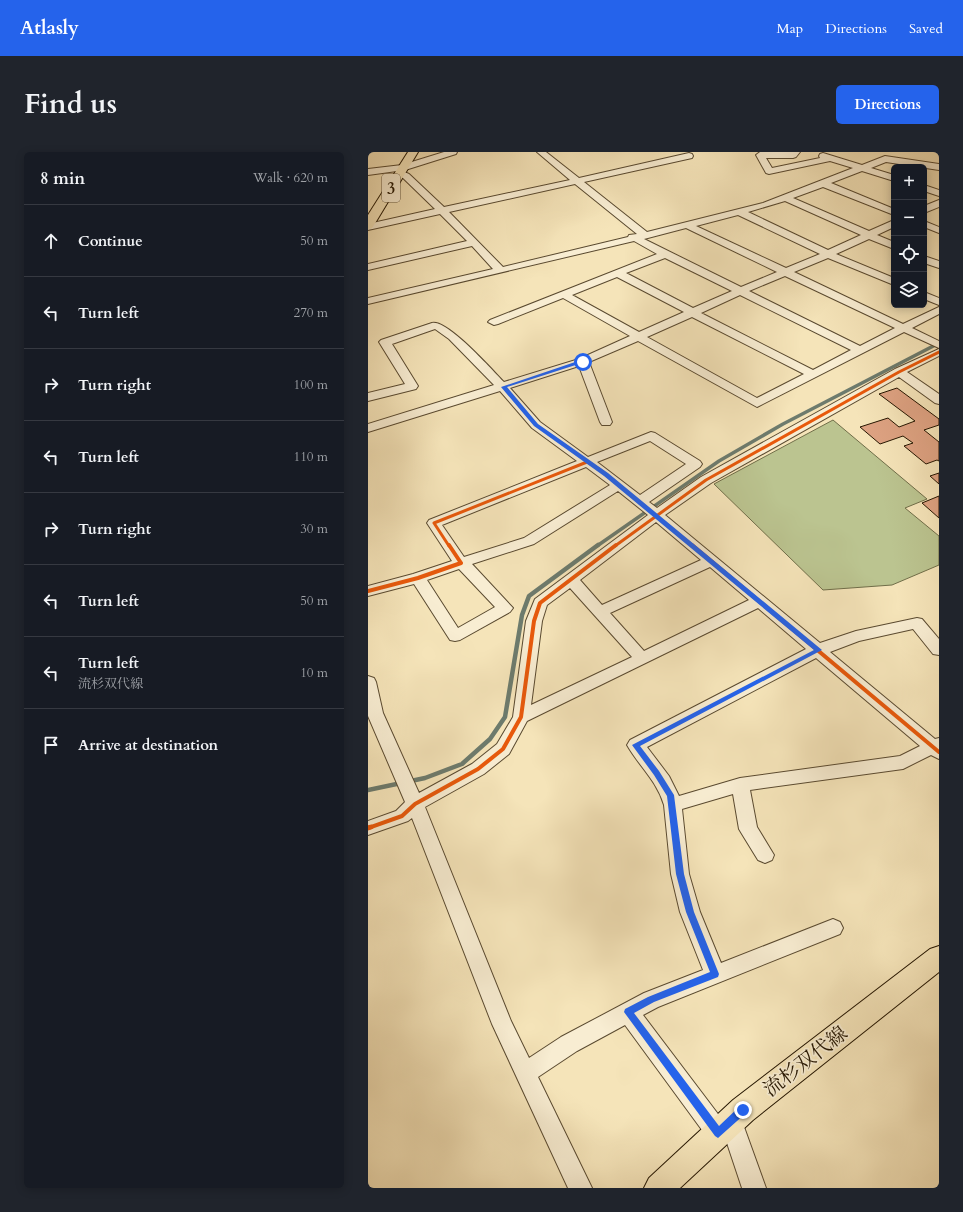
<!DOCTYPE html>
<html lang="en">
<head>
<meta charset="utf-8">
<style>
  :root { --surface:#171b24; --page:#20242c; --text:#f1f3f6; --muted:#9ea1a6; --line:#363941; --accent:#2563eb }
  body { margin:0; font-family:Cardo,"Noto Serif JP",serif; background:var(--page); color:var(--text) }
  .controls { position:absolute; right:12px; top:12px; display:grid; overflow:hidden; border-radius:6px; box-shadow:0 2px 10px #0003 }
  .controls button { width:36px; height:36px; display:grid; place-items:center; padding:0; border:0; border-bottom:1px solid var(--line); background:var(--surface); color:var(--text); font:20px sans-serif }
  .stop { position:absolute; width:12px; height:12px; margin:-9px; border:3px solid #2563eb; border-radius:50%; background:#fff }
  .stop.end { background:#2563eb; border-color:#fff; box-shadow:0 1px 4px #0008 }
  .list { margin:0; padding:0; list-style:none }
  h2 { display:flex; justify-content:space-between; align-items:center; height:52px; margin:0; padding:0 16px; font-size:17px }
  h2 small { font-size:13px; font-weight:400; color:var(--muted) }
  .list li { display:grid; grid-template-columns:26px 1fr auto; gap:12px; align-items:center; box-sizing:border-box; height:72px; padding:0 16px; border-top:1px solid var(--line) }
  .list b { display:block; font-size:15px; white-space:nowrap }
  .list p { margin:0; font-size:13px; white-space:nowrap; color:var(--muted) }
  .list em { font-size:13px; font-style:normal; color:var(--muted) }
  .icon { flex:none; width:22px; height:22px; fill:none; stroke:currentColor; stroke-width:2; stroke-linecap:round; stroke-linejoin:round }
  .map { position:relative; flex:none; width:571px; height:1036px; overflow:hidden; border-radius:6px }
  header { display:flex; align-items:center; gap:24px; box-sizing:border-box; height:56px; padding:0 20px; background:var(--accent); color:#fff }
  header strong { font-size:19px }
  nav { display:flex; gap:22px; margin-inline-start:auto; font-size:14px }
  .intro { display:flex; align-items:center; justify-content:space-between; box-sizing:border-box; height:96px; padding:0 24px }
  h1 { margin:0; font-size:28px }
  .button { padding:10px 18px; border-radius:6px; background:var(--accent); color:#fff; font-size:14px; font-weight:700 }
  main { display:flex; gap:24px; padding:0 24px }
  aside { flex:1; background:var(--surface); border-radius:6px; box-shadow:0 2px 10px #0003 }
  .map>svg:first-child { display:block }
  .green { fill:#bbc490; stroke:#706e49 }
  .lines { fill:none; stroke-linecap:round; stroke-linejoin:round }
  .stream-far1 { stroke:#6d7b6d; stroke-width:3.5 }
  .stream { stroke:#6d7b6d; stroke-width:4.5 }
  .building { fill:#dea383; stroke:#261702 }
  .minor-casing { stroke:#5a4a30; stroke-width:2 }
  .major-casing { stroke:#261702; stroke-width:2 }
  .minor { fill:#f8edd2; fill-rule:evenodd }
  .major { fill:#f5e4b9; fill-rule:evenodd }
  .cycleway-far2-casing { stroke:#f8edd2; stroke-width:5 }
  .cycleway-far1-casing { stroke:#f8edd2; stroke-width:6 }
  .cycleway-casing { stroke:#f8edd2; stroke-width:8 }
  .cycleway-far2 { stroke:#e8590c; stroke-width:3 }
  .cycleway-far1 { stroke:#e8590c; stroke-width:4 }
  .cycleway { stroke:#e8590c; stroke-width:5 }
  .route { fill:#2563eb }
  .labels { text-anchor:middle; stroke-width:3.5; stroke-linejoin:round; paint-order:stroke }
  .shield { fill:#f8edd2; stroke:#655740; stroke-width:1 }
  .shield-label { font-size:16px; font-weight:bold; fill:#261702 }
  .near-street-label { font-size:20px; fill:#261702; stroke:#f8edd2 }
</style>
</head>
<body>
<header>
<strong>Atlasly</strong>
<nav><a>Map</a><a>Directions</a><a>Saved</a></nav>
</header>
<div class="intro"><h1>Find us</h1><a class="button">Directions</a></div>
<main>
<aside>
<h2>8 min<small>Walk · 620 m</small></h2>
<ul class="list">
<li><svg class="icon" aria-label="ahead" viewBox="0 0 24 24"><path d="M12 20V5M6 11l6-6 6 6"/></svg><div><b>Continue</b></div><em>50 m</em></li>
<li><svg class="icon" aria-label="left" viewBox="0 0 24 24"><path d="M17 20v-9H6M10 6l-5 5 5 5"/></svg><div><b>Turn left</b></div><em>270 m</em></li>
<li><svg class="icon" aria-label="right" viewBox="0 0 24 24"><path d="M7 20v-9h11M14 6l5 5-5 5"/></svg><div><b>Turn right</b></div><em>100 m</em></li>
<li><svg class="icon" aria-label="left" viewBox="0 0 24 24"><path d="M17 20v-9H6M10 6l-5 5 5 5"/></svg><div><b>Turn left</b></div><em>110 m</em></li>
<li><svg class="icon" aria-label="right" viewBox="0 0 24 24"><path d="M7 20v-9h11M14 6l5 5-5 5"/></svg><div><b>Turn right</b></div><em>30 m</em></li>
<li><svg class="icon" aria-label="left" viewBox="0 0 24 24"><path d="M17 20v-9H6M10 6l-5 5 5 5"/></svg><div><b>Turn left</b></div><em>50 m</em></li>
<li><svg class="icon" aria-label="left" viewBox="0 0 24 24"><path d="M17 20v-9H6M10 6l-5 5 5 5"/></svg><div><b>Turn left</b><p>流杉双代線</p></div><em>10 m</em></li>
<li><svg class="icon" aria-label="arrive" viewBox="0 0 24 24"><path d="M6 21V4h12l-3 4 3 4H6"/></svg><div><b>Arrive at destination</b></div></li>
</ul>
</aside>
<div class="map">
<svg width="571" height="1036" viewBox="0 0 571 1036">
  <rect width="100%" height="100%" fill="#f5e4b9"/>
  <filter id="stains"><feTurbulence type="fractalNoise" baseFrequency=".005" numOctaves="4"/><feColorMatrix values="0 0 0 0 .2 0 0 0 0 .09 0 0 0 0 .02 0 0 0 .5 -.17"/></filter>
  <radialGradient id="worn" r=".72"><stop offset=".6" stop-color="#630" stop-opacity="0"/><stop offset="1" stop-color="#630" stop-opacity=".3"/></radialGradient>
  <polygon class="green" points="465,268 559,347 537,356 571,384 571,413 524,433 455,438 346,332"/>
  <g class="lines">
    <polyline class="stream-far1" points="229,394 351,309 415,272 571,191"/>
    <polyline class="stream" points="0,638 57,626 94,612 122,587 137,565 154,463 161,444 230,393"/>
  </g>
  <g class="building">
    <polygon points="529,236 571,267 571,273 556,278 571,290 571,309 569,308 558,312 536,294 545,291 535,284 512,292 492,275 520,266 531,275 547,269 511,242"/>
    <polygon points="571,321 571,332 562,324"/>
    <polygon points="571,344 571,366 554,351"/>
  </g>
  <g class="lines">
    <g class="minor-casing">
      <g id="minor">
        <path d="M 76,0 L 89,0 L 88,2 L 34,19 L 41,22 L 76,55 L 202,28 L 169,0 L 178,0 L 211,26 L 321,1 L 324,2 L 325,4 L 324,6 L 216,30 L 279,80 L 395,51 L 485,16 L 462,9 L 401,22 L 398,21 L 388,3 L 392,0 L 432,0 L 428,5 L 425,6 L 398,6 L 404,16 L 452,6 L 451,4 L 452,2 L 455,1 L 494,13 L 517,4 L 571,12 L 571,18 L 518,10 L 503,16 L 526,23 L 526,29 L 494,19 L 463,31 L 526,57 L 526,63 L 455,35 L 425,46 L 501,79 L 526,68 L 526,75 L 509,83 L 526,90 L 526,97 L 501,87 L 468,102 L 526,126 L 526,133 L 460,106 L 426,120 L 535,172 L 571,155 L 571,162 L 544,176 L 571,189 L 571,196 L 536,180 L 389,255 L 270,189 L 221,210 L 244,270 L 242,273 L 234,273 L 232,270 L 211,214 L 142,236 L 172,270 L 220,305 L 283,280 L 287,281 L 332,309 L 334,312 L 332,315 L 281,350 L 289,356 L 333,325 L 527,217 L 571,197 L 571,204 L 539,220 L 571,242 L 571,252 L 567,251 L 531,225 L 343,331 L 297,363 L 452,491 L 488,479 L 549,466 L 554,467 L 571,487 L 571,503 L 565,502 L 545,477 L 491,489 L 462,500 L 567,587 L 571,586 L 571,607 L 563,603 L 535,617 L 382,638 L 389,675 L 406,703 L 404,708 L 397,711 L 390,708 L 374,682 L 371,677 L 365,642 L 314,657 L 321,722 L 332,760 L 353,811 L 465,767 L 472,770 L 475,776 L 472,782 L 290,855 L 275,863 L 353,966 L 355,961 L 363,958 L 371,961 L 398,1036 L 374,1036 L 358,988 L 350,992 L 342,989 L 257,873 L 209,899 L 170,925 L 224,1036 L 200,1036 L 124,872 L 44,666 L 40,669 L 0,683 L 0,669 L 28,659 L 37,650 L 0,564 L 0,524 L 6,526 L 8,530 L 15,561 L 51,641 L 104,612 L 129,592 L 145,565 L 158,469 L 167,447 L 280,363 L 250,339 L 166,392 L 104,412 L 145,456 L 142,460 L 92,488 L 87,489 L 82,488 L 46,432 L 0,444 L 0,434 L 45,422 L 84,409 L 59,371 L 61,368 L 209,309 L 164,276 L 132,239 L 0,280 L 0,272 L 126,233 L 81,187 L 67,177 L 24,192 L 50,234 L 48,237 L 0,249 L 0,241 L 37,232 L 11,190 L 13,188 L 64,171 C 79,167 124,218 136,230 L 211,207 L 262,184 L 195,146 L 130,172 L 126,173 L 120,170 L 122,168 L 289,102 L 266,89 L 0,152 L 0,146 L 125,117 L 104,94 L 0,118 L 0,112 L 99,89 L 72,62 L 0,78 L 0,72 L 67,57 L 35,26 L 29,23 L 29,19 L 0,23 L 0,17 L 34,13 ZM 207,32 L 269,82 L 261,83 L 260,85 L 135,115 L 81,60 ZM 417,49 L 493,83 L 460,98 L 380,60 ZM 370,63 L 452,102 L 418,116 L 328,74 ZM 318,76 L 409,120 L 373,135 L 276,87 ZM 297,106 L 364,139 L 325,156 L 258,121 ZM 417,124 L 527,176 L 492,194 L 381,139 ZM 249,125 L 316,160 L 271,180 L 204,143 ZM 372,143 L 483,198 L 445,218 L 333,161 ZM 324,165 L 436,222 L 389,246 L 279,185 ZM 282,289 L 318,312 L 272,343 L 229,310 ZM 218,315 L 242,333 L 156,386 L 96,405 L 74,373 ZM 288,370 L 333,408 L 234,453 L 212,428 ZM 342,415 L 381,448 L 276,499 L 242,461 ZM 91,417 L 127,455 L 90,476 L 59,428 ZM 202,436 L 264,505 L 163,553 L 174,469 L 179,453 ZM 390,456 L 438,497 L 262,588 L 259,593 C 271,614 289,629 296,653 L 303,722 L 312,760 L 335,818 L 276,841 L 193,885 L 161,906 L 143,869 L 57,655 L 116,622 L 141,602 L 159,569 ZM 448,506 L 552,594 L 532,604 L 372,626 L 311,644 L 301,624 L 279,595 Z"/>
        <polygon points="556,33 571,38 571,44 556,39"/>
        <polygon points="571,48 571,55 556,61 556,54"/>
        <polygon points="556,69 571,75 571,81 556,75"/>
        <polygon points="556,104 571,109 571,116 556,111"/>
        <polygon points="556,140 571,146 571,153 556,147"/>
      </g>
    </g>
    <g class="major-casing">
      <g id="major">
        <polygon points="40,0 50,0 6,73 4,76 0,77 0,63"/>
        <polygon points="571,794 571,820 385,968 312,1036 276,1036 281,1026 365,948 562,797"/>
      </g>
    </g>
    <use href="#minor" class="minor"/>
    <use href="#major" class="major"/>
    <g class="cycleway-far2-casing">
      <g id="cycleway-far2">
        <polyline points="81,394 66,371 219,310 231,317 325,394"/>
        <polyline points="247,394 338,328 531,220 571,200"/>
      </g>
    </g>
    <g class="cycleway-far1-casing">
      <g id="cycleway-far1">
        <polyline points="324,393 571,600"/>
        <polyline points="0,439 50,426 93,411 81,393"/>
        <polyline points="0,676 34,664 47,652 110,617 135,597 153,565 166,469 172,451 248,393"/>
      </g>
    </g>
    <g class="cycleway-casing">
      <polyline id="cycleway" points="0,676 3,675"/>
    </g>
    <use href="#cycleway-far2" class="cycleway-far2"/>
    <use href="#cycleway-far1" class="cycleway-far1"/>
    <use href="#cycleway" class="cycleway"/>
  </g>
  <polygon class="route" points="213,208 217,210 139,235 170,272 240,321 454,498 272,594 291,619 306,643 316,722 326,760 351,822 350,825 286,850 266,861 351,974 372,954 375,953 378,954 380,958 378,961 350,986 347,984 256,860 257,857 280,845 342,820 318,760 308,722 299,644 286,623 264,593 446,498 236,324 166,274 133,235"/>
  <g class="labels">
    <rect class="shield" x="14" y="22" width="18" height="28" rx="3"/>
    <g class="shield-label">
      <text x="23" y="42">3</text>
    </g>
    <g class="near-street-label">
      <text transform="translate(437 909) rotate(-38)" y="7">流杉双代線</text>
    </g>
  </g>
  <rect width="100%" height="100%" filter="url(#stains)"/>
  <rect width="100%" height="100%" fill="url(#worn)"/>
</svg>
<div class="controls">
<button>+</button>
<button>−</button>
<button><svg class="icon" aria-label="locate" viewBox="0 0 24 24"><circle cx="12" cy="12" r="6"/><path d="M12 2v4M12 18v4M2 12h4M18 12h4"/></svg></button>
<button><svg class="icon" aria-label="layers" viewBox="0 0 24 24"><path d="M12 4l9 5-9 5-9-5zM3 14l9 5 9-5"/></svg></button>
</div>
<div class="stop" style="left:215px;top:210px"></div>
<div class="stop end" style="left:375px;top:958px"></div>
</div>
</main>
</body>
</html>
